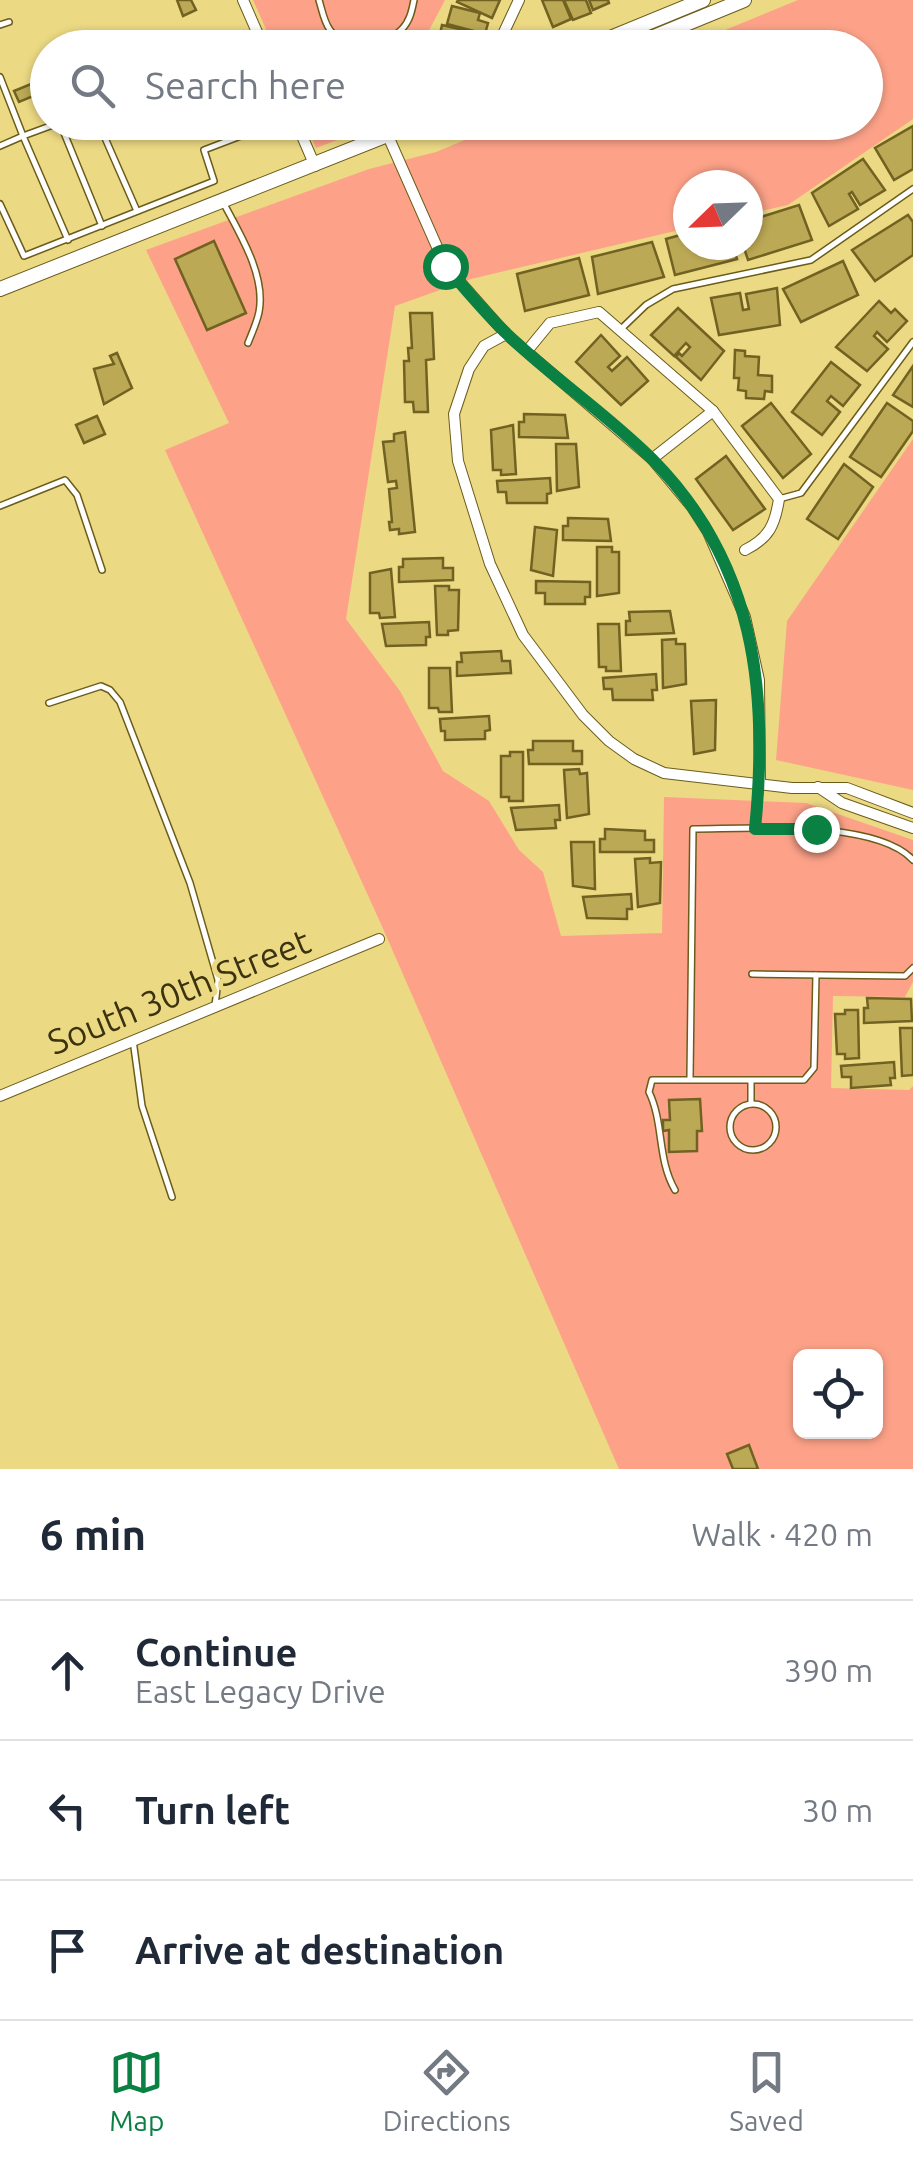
<!DOCTYPE html>
<html lang="en">
<head>
<meta charset="utf-8">
<style>
  :root { --surface:#fff; --page:#f6f6f7; --text:#1f2937; --muted:#747a83; --line:#e0e1e3; --accent:#0b8043 }
  body { margin:0; font-family:Ubuntu,sans-serif; background:var(--page); color:var(--text) }
  .controls { position:absolute; right:30px; bottom:30px; display:grid; overflow:hidden; border-radius:15px; box-shadow:0 2px 8px #0004 }
  .controls button { width:90px; height:90px; display:grid; place-items:center; padding:0; border:0; border-bottom:2px solid var(--line); background:var(--surface); color:var(--text); font:50px sans-serif }
  .compass { position:absolute; left:673px; top:170px; width:90px; height:90px; border-radius:50%; background:var(--surface); box-shadow:0 2px 8px #0004; rotate:247deg }
  .stop { position:absolute; width:30px; height:30px; margin:-22px; border:8px solid #0b8043; border-radius:50%; background:#fff }
  .stop.end { background:#0b8043; border-color:#fff; box-shadow:0 2px 10px #0008 }
  .list { margin:0; padding:0; list-style:none }
  h2 { display:flex; justify-content:space-between; align-items:center; height:130px; margin:0; padding:0 40px; font-size:42px }
  h2 small { font-size:32px; font-weight:400; color:var(--muted) }
  .list li { display:grid; grid-template-columns:65px 1fr auto; gap:30px; align-items:center; box-sizing:border-box; height:140px; padding:0 40px; border-top:2px solid var(--line) }
  .list b { display:block; font-size:38px; white-space:nowrap }
  .list p { margin:0; font-size:32px; white-space:nowrap; color:var(--muted) }
  .list em { font-size:32px; font-style:normal; color:var(--muted) }
  .icon { flex:none; width:55px; height:55px; fill:none; stroke:currentColor; stroke-width:2; stroke-linecap:round; stroke-linejoin:round }
  .map { position:relative; flex:none; width:913px; height:1469px; overflow:hidden }
  .search { position:absolute; background:var(--surface); box-shadow:0 2px 8px #0004; left:30px; right:30px; top:30px; height:110px; display:flex; align-items:center; gap:25px; box-sizing:border-box; padding:0 35px; border-radius:55px; color:var(--muted); font-size:38px }
  .sheet { height:550px; background:var(--surface) }
  nav { display:flex; justify-content:space-around; align-items:center; box-sizing:border-box; height:140px; border-top:2px solid var(--line); background:var(--surface); font-size:28px; color:var(--muted) }
  nav a { display:grid; justify-items:center; gap:5px }
  nav .on { color:var(--accent) }
  .map>svg:first-child { display:block }
  .green { fill:#fda289; fill-rule:evenodd }
  .building { fill:#bca955; stroke:#716222; stroke-width:2.5 }
  .lines { fill:none; stroke-linecap:round; stroke-linejoin:round }
  .service-casing { stroke:#6b5c1a; stroke-width:8 }
  .minor-casing { stroke:#6b5c1a; stroke-width:12 }
  .secondary-casing { stroke:#6b5c1a; stroke-width:16 }
  .service { stroke:#fff; stroke-width:5 }
  .minor { stroke:#fff; stroke-width:10 }
  .secondary { stroke:#fff; stroke-width:14 }
  .route { stroke:#0b8043; stroke-width:12 }
  .labels { text-anchor:middle; stroke-width:10; stroke-linejoin:round; paint-order:stroke }
  .street-label { font-size:35px; fill:#3b330f; stroke:#ecd984 }
</style>
</head>
<body>
<div class="map">
<svg width="913" height="1469" viewBox="0 0 913 1469">
  <rect width="100%" height="100%" fill="#ecd984"/>
  <g class="green">
    <polygon points="253,0 445,0 425,38 429,48 274,47"/>
    <path d="M 798,0 L 913,0 L 913,119 L 788,205 L 748,214 L 748,185 L 688,185 L 688,228 L 471,279 L 395,306 L 346,619 L 400,691 L 443,771 L 489,801 L 519,850 L 543,872 L 561,936 L 662,933 L 664,797 L 806,803 L 913,840 L 913,982 L 905,997 L 833,996 L 831,1088 L 909,1090 L 913,1086 L 913,1469 L 619,1469 L 381,924 L 165,450 L 229,423 L 146,250 L 369,169 L 436,152 L 505,123 L 866,122 L 866,48 L 684,47 ZM 800,1356 L 876,1356 L 876,1432 L 800,1432 Z"/>
    <polygon points="305,123 382,123 316,148"/>
    <polygon points="913,439 913,790 776,760 787,621"/>
  </g>
  <g class="building">
    <polygon points="177,0 191,0 196,10 183,16"/>
    <polygon points="458,0 500,0 492,18 457,2"/>
    <polygon points="542,0 563,0 571,19 553,27"/>
    <polygon points="564,0 586,0 591,13 573,20"/>
    <polygon points="589,0 608,0 609,3 593,10"/>
    <polygon points="452,6 480,13 478,20 488,23 485,34 447,24"/>
    <polygon points="442,25 481,34 478,45 467,43 466,48 457,48 438,43"/>
    <polygon points="48,77 48,90 19,102 14,91"/>
    <polygon points="913,126 913,169 894,180 875,148"/>
    <polygon points="863,159 885,190 860,205 852,192 849,194 858,209 829,226 812,193"/>
    <polygon points="799,205 812,240 748,260 743,245 748,245 748,221"/>
    <polygon points="908,215 913,222 913,255 875,281 852,250"/>
    <polygon points="688,233 688,245 733,245 737,259 675,275 666,239"/>
    <polygon points="214,241 246,313 207,330 175,259"/>
    <polygon points="652,242 664,277 598,294 592,257"/>
    <polygon points="579,258 589,295 525,311 517,274"/>
    <polygon points="843,261 858,295 801,322 783,289"/>
    <polygon points="777,288 780,325 719,335 711,298 740,293 743,310 749,309 746,294"/>
    <polygon points="879,301 891,313 895,309 907,321 887,342 877,332 874,336 888,349 867,371 836,347"/>
    <polygon points="678,308 724,351 701,380 676,357 679,353 682,356 690,347 686,343 674,356 651,335"/>
    <polygon points="410,313 432,313 434,359 426,360 428,412 414,412 413,402 405,402 404,361 409,361 408,348 412,348"/>
    <polygon points="601,335 620,356 608,367 612,371 627,357 648,381 621,405 576,362"/>
    <polygon points="735,350 745,351 745,356 759,357 758,375 772,376 772,392 765,391 764,399 746,398 746,391 738,390 739,378 734,378"/>
    <polygon points="117,353 132,388 104,404 94,369 114,364 110,356"/>
    <polygon points="831,362 860,385 843,406 831,396 827,401 840,412 822,435 792,412"/>
    <polygon points="913,366 913,407 893,395"/>
    <polygon points="771,403 811,454 783,478 742,426"/>
    <polygon points="887,403 913,421 913,431 881,477 850,457"/>
    <polygon points="524,414 565,415 568,438 519,437 519,422 524,422"/>
    <polygon points="97,416 105,434 84,443 76,425"/>
    <polygon points="513,425 516,474 501,475 501,470 493,470 491,430"/>
    <polygon points="405,432 415,532 399,534 399,529 390,530 389,522 392,522 389,489 397,488 396,481 388,482 383,442 394,441 394,434"/>
    <polygon points="556,444 576,444 579,487 557,491"/>
    <polygon points="726,456 765,509 733,530 696,479"/>
    <polygon points="844,464 873,487 838,539 807,519"/>
    <polygon points="550,478 551,493 547,494 547,503 507,503 506,492 498,492 497,481"/>
    <polygon points="568,518 608,519 611,541 563,540 563,526 568,526"/>
    <polygon points="535,527 557,530 553,576 531,570"/>
    <polygon points="597,547 612,547 612,552 619,552 619,593 597,596"/>
    <polygon points="443,558 443,568 453,568 453,580 399,582 399,567 403,567 403,559"/>
    <polygon points="391,569 395,617 380,618 379,613 370,613 370,573"/>
    <polygon points="536,581 590,582 590,597 585,597 585,604 545,604 545,593 536,593"/>
    <polygon points="435,586 449,586 449,590 459,590 458,630 448,631 448,635 437,635"/>
    <polygon points="670,611 674,633 626,635 626,621 630,621 629,612"/>
    <polygon points="429,622 430,637 426,637 426,645 386,646 382,624"/>
    <polygon points="598,624 619,624 621,671 606,671 606,667 599,667"/>
    <polygon points="676,639 676,644 685,644 686,684 663,688 662,640"/>
    <polygon points="501,651 502,661 510,661 511,673 457,676 457,662 462,662 461,653"/>
    <polygon points="429,668 450,668 452,712 439,712 438,708 429,708"/>
    <polygon points="656,674 657,690 652,690 653,700 613,700 612,689 604,689 603,678"/>
    <polygon points="716,700 715,750 694,754 691,701"/>
    <polygon points="489,716 490,730 485,731 485,739 445,740 445,731 441,731 440,719"/>
    <polygon points="533,741 573,741 573,751 582,751 582,764 529,764 528,750 533,750"/>
    <polygon points="510,752 523,752 523,801 509,801 509,797 501,797 501,756 510,756"/>
    <polygon points="579,769 580,774 587,773 589,814 567,818 564,770"/>
    <polygon points="559,805 560,820 555,820 556,828 516,830 511,808"/>
    <polygon points="605,829 645,831 645,840 654,840 654,852 600,852 600,839 605,839"/>
    <polygon points="571,842 594,842 595,889 573,886"/>
    <polygon points="650,858 650,863 661,862 660,903 638,907 635,859"/>
    <polygon points="631,894 632,909 627,909 627,919 587,918 583,897"/>
    <polygon points="867,998 911,999 912,1021 864,1023 864,1008 868,1008"/>
    <polygon points="845,1010 858,1010 859,1058 845,1059 845,1054 837,1054 835,1014 845,1014"/>
    <polygon points="900,1028 913,1028 913,1075 902,1076"/>
    <polygon points="894,1062 895,1078 890,1078 891,1085 851,1088 851,1077 842,1077 841,1066"/>
    <polygon points="700,1099 702,1131 697,1131 697,1151 669,1152 669,1130 663,1131 663,1120 670,1120 669,1100"/>
    <polygon points="749,1445 758,1469 733,1469 727,1454"/>
  </g>
  <g class="lines">
    <g class="service-casing">
      <g id="service">
        <path d="M 319,0 C 322,10 324,22 330,30 C 345,52 386,47 402,29 C 410,21 412,10 414,0"/>
        <polyline points="0,25 9,22"/>
        <polyline points="0,77 23,136 0,146"/>
        <polyline points="61,122 23,136 68,240"/>
        <polyline points="98,122 137,211"/>
        <polyline points="60,123 102,226"/>
        <polyline points="0,204 24,256 214,181 204,150 259,129"/>
        <path d="M 224,204 C 240,234 266,276 259,312 C 257,322 252,333 248,343"/>
        <polyline points="621,329 646,305 673,289 811,260 913,189"/>
        <polyline points="779,499 801,493 913,342"/>
        <polyline points="0,506 65,480 77,495 102,570"/>
        <polyline points="49,703 101,686 110,690 120,702 190,883 218,980 215,1006"/>
        <polyline points="755,829 760,787"/>
        <polyline points="752,974 905,976 913,968"/>
        <polyline points="133,1040 142,1106 172,1197"/>
        <path d="M 690,1078 L 693,829 C 747,829 875,819 913,860"/>
        <polyline points="751,1103 751,1081"/>
        <circle cx="753" cy="1127" r="23"/>
        <path d="M 675,1190 C 657,1159 664,1123 649,1092 L 652,1080 L 804,1080 L 814,1068 L 816,975"/>
      </g>
    </g>
    <g class="minor-casing">
      <g id="minor">
        <polyline points="243,0 264,48"/>
        <polyline points="502,48 504,32 519,0"/>
        <polyline points="296,122 315,166"/>
        <polyline points="388,136 445,265 506,334 652,459 692,507 708,532 745,617 759,680 760,784"/>
        <polyline points="506,334 484,346 469,369 454,414 458,461 490,564 523,635 583,715 609,741 634,759 664,773 792,788 847,788 913,813"/>
        <path d="M 527,351 L 550,323 L 599,312 L 713,411 L 779,499 C 775,525 769,538 745,550"/>
        <polyline points="652,459 713,411"/>
        <polyline points="818,787 842,803 913,828"/>
        <polyline points="0,1096 379,939"/>
      </g>
    </g>
    <g class="secondary-casing">
      <g id="secondary">
        <polyline points="586,48 703,0"/>
        <polyline points="627,48 744,0"/>
        <polyline points="0,289 420,122"/>
      </g>
    </g>
    <use href="#service" class="service"/>
    <use href="#minor" class="minor"/>
    <use href="#secondary" class="secondary"/>
  </g>
  <g class="lines">
    <path class="route" d="M 445,266 C 465,288 485,313 507,334 C 553,378 607,414 652,459 C 755,563 769,690 755,829 L 816,829"/>
  </g>
  <g class="labels">
    <g class="street-label">
      <text transform="translate(179 992) rotate(-22)" y="12">South 30th Street</text>
    </g>
  </g>
</svg>
<div class="controls">
<button><svg class="icon" aria-label="locate" viewBox="0 0 24 24"><circle cx="12" cy="12" r="6"/><path d="M12 2v4M12 18v4M2 12h4M18 12h4"/></svg></button>
</div>
<svg class="compass" viewBox="-18 -18 36 36"><path d="M0-13l5 13h-10z" fill="#e53935"/><path d="M0 13l5-13h-10z" fill="#747a83"/></svg>
<div class="stop" style="left:445px;top:266px"></div>
<div class="stop end" style="left:816px;top:829px"></div>
<div class="search"><svg class="icon" aria-label="search" viewBox="0 0 24 24"><circle cx="10" cy="10" r="6"/><path d="M15 15l6 6"/></svg>Search here</div>
</div>
<section class="sheet">
<h2>6 min<small>Walk · 420 m</small></h2>
<ul class="list">
<li><svg class="icon" aria-label="ahead" viewBox="0 0 24 24"><path d="M12 20V5M6 11l6-6 6 6"/></svg><div><b>Continue</b><p>East Legacy Drive</p></div><em>390 m</em></li>
<li><svg class="icon" aria-label="left" viewBox="0 0 24 24"><path d="M17 20v-9H6M10 6l-5 5 5 5"/></svg><div><b>Turn left</b></div><em>30 m</em></li>
<li><svg class="icon" aria-label="arrive" viewBox="0 0 24 24"><path d="M6 21V4h12l-3 4 3 4H6"/></svg><div><b>Arrive at destination</b></div></li>
</ul>
</section>
<nav>
<a class="on"><svg class="icon" aria-label="map" viewBox="0 0 24 24"><path d="M3 6l6-2 6 2 6-2v14l-6 2-6-2-6 2zM9 4v14M15 6v14"/></svg>Map</a>
<a><svg class="icon" aria-label="directions" viewBox="0 0 24 24"><path d="M12 3l9 9-9 9-9-9zM9 14v-3h6M13 9l2 2-2 2"/></svg>Directions</a>
<a><svg class="icon" aria-label="saved" viewBox="0 0 24 24"><path d="M7 4h10v16l-5-4-5 4z"/></svg>Saved</a>
</nav>
</body>
</html>
